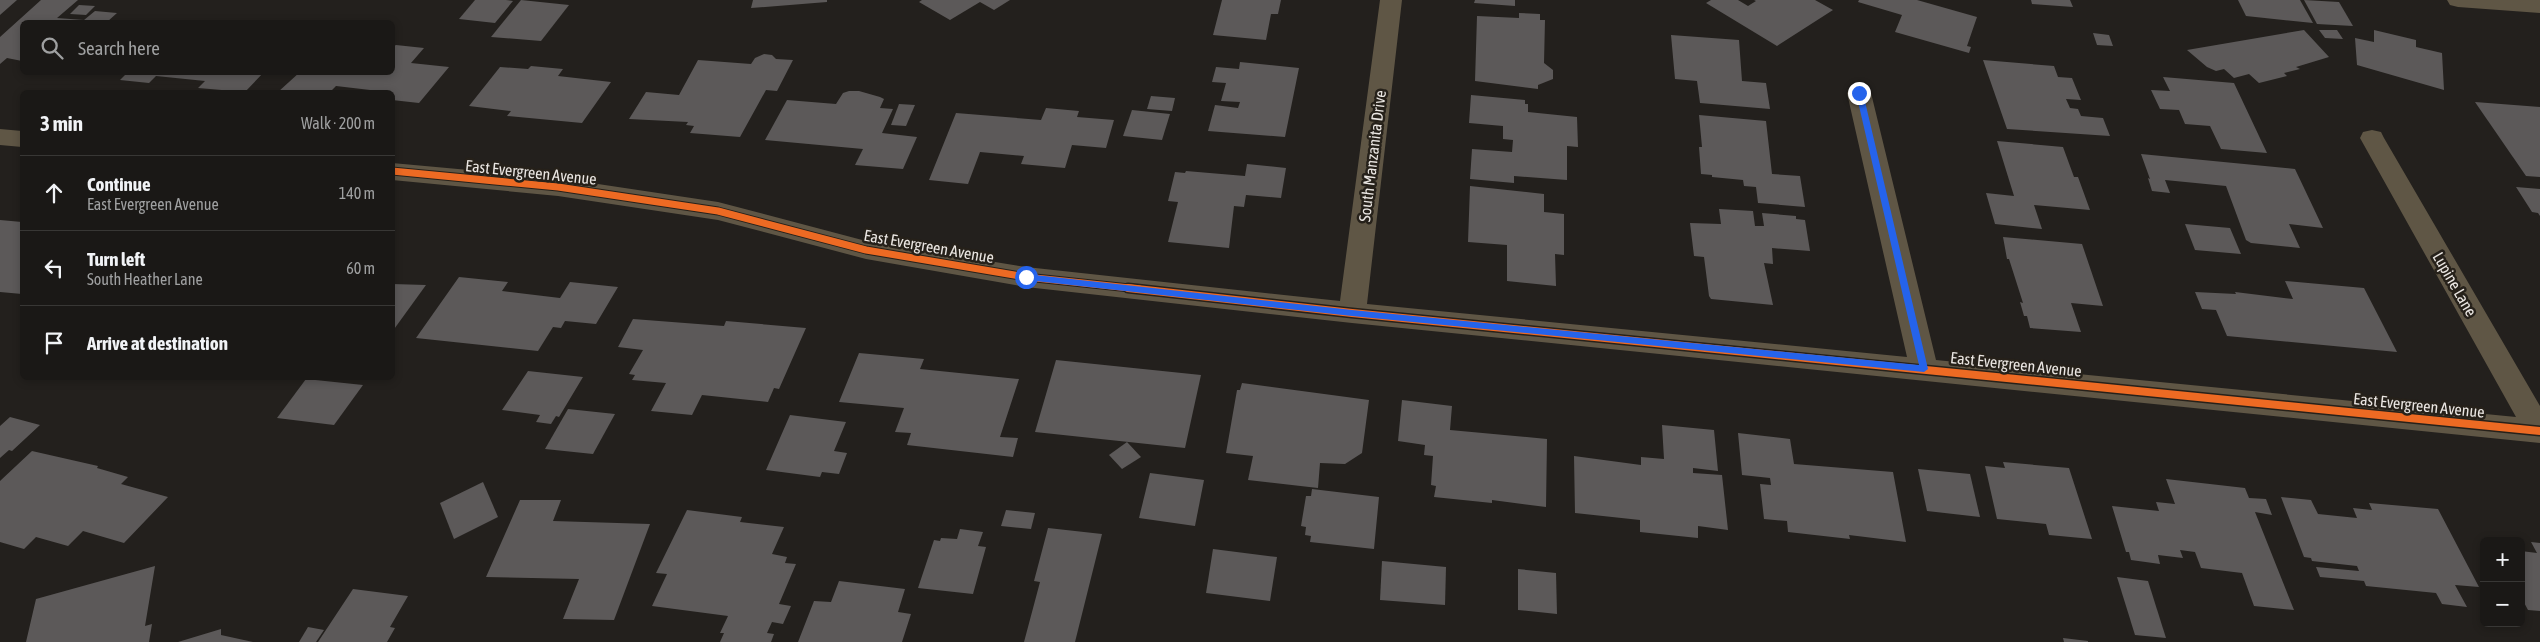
<!DOCTYPE html>
<html lang="en">
<head>
<meta charset="utf-8">
<style>
  :root { --surface:#1a1816; --page:#23211f; --text:#f1f3f6; --muted:#9fa0a1; --line:#383735 }
  body { margin:0; font-family:"Asap Condensed",sans-serif; background:var(--page); color:var(--text) }
  .controls { position:absolute; right:15px; bottom:15px; display:grid; overflow:hidden; border-radius:8px; box-shadow:0 2px 8px #0003 }
  .controls button { width:45px; height:45px; display:grid; place-items:center; padding:0; border:0; border-bottom:1px solid var(--line); background:var(--surface); color:var(--text); font:25px sans-serif }
  .stop { position:absolute; width:15px; height:15px; margin:-11px; border:4px solid #2563eb; border-radius:50%; background:#fff }
  .stop.end { background:#2563eb; border-color:#fff; box-shadow:0 1px 5px #0008 }
  .list { margin:0; padding:0; list-style:none }
  h2 { display:flex; justify-content:space-between; align-items:center; height:65px; margin:0; padding:0 20px; font-size:21px }
  h2 small { font-size:16px; font-weight:400; color:var(--muted) }
  .list li { display:grid; grid-template-columns:32px 1fr auto; gap:15px; align-items:center; box-sizing:border-box; height:75px; padding:0 20px; border-top:1px solid var(--line) }
  .list b { display:block; font-size:19px; white-space:nowrap }
  .list p { margin:0; font-size:16px; white-space:nowrap; color:var(--muted) }
  .list em { font-size:16px; font-style:normal; color:var(--muted) }
  .icon { flex:none; width:28px; height:28px; fill:none; stroke:currentColor; stroke-width:2; stroke-linecap:round; stroke-linejoin:round }
  .map { position:relative; flex:none; width:2540px; height:642px; overflow:hidden }
  .search { position:absolute; background:var(--surface); box-shadow:0 2px 8px #0003; left:20px; top:20px; width:375px; height:55px; display:flex; align-items:center; gap:12px; box-sizing:border-box; padding:0 18px; border-radius:8px; color:var(--muted); font-size:19px }
  .panel { position:absolute; background:var(--surface); box-shadow:0 2px 8px #0003; left:20px; top:90px; width:375px; height:290px; border-radius:8px }
  .map>svg:first-child { display:block }
  .building { fill:#5c5959 }
  .lines { fill:none; stroke-linecap:round; stroke-linejoin:round }
  .minor { fill:#5f5645; fill-rule:evenodd }
  .cycleway-far1-casing { stroke:#26211a; stroke-width:9 }
  .cycleway-casing { stroke:#26211a; stroke-width:11 }
  .cycleway-far1 { stroke:#ed6a23; stroke-width:7 }
  .cycleway { stroke:#ed6a23; stroke-width:8 }
  .route { fill:#2563eb }
  .labels { text-anchor:middle; stroke-width:5; stroke-linejoin:round; paint-order:stroke }
  .street-label { font-size:16px; fill:#eae6e2; stroke:#26211a }
</style>
</head>
<body>
<div class="map">
<svg width="2540" height="642" viewBox="0 0 2540 642">
  <rect width="100%" height="100%" fill="#23201d"/>
  <g class="building">
    <polygon points="0,0 17,0 0,15"/>
    <polygon points="41,0 78,0 57,18 84,20 95,11 117,13 107,22 22,22 22,61 7,58 0,64 0,37"/>
    <polygon points="475,0 506,0 513,1 495,23 459,19"/>
    <polygon points="521,0 569,5 541,41 491,37"/>
    <polygon points="753,0 827,0 827,2 751,8"/>
    <polygon points="922,0 1010,0 994,10 980,2 950,20 919,2"/>
    <polygon points="1222,0 1281,0 1278,14 1271,14 1266,40 1213,35"/>
    <polygon points="1475,0 1515,0 1515,6 1474,3"/>
    <polygon points="1711,0 1738,0 1748,6 1756,1 1754,0 1815,0 1833,10 1777,46 1706,3"/>
    <polygon points="1859,0 1917,0 1977,17 1967,46 1971,47 1969,53 1895,32 1902,15 1858,2"/>
    <polygon points="2031,0 2070,0 2073,7 2032,4"/>
    <polygon points="2238,0 2300,0 2313,23 2246,16"/>
    <polygon points="2304,0 2339,2 2353,26 2317,24"/>
    <polygon points="79,5 95,6 86,15 70,14"/>
    <polygon points="1519,13 1540,14 1540,20 1545,20 1544,63 1553,70 1553,79 1538,85 1538,89 1475,81 1477,16 1519,18"/>
    <polygon points="2304,30 2329,57 2296,67 2300,69 2284,73 2287,76 2259,83 2249,74 2234,78 2224,69 2216,71 2207,67 2187,50"/>
    <polygon points="2319,30 2337,30 2343,39 2325,38"/>
    <polygon points="2374,30 2416,40 2416,47 2442,53 2444,90 2357,65 2355,38 2374,42"/>
    <polygon points="2093,33 2109,35 2113,46 2097,45"/>
    <polygon points="1671,35 1739,40 1742,81 1766,83 1770,109 1700,103 1697,81 1675,79"/>
    <polygon points="396,45 424,48 411,63 449,67 419,103 392,100 395,96 392,95 392,92 367,92 370,90 336,86 330,92 278,92 300,72 392,72 392,47"/>
    <polygon points="764,54 772,55 776,59 793,60 777,91 766,90 740,137 690,133 694,126 686,125 688,122 629,119 646,92 679,95 698,60 751,64 755,58"/>
    <polygon points="1983,60 2054,66 2058,77 2072,78 2081,100 2066,99 2070,108 2078,109 2081,116 2103,118 2110,136 2007,129"/>
    <polygon points="1240,62 1299,68 1285,137 1208,131 1215,105 1238,108 1240,102 1221,101 1226,83 1212,82 1216,67 1239,69"/>
    <polygon points="531,66 563,69 558,76 611,82 582,123 507,116 511,111 469,106 500,67 528,69"/>
    <polygon points="128,72 264,72 245,92 198,88 205,81 156,76 149,83 120,80"/>
    <polygon points="2163,77 2234,83 2267,153 2221,149 2210,126 2185,124 2179,110 2160,109 2151,90 2170,91"/>
    <polygon points="849,91 859,91 880,97 884,99 880,108 893,109 882,133 917,137 903,169 855,165 863,149 765,140 787,100 836,104 843,93"/>
    <polygon points="1471,95 1525,100 1525,104 1528,104 1528,112 1577,117 1578,147 1567,146 1567,180 1514,176 1514,183 1470,179 1472,149 1512,152 1513,140 1503,139 1503,126 1469,123"/>
    <polygon points="1151,96 1175,98 1172,111 1147,109"/>
    <polygon points="2475,102 2540,107 2540,177 2526,176"/>
    <polygon points="899,104 915,105 906,126 891,125"/>
    <polygon points="1046,108 1079,111 1077,117 1114,120 1106,148 1072,145 1065,168 1021,164 1024,156 980,152 968,184 929,180 956,113 1041,120"/>
    <polygon points="1132,110 1170,114 1162,140 1123,136"/>
    <polygon points="1699,115 1766,121 1772,174 1800,176 1805,207 1758,203 1756,187 1744,186 1743,180 1712,177 1712,175 1701,174 1699,147 1702,147"/>
    <polygon points="1997,141 2063,147 2074,177 2078,177 2090,210 2034,205 2042,229 1995,224 1986,193 2014,196"/>
    <polygon points="2141,154 2295,169 2323,228 2289,224 2300,248 2251,243 2246,240 2226,186 2165,180 2170,193 2152,191 2148,178 2150,179"/>
    <polygon points="1247,164 1286,168 1281,198 1246,195 1244,207 1234,206 1229,248 1168,242 1178,202 1168,201 1175,172 1185,173 1186,171 1245,176"/>
    <polygon points="1470,186 1544,194 1544,212 1564,214 1564,255 1555,254 1556,286 1507,281 1507,245 1468,242"/>
    <polygon points="2516,187 2540,189 2540,216 2538,213 2532,212"/>
    <polygon points="1719,209 1753,211 1755,226 1764,226 1762,213 1796,216 1796,219 1805,220 1810,251 1772,248 1773,264 1764,263 1773,305 1711,299 1709,296 1704,257 1694,256 1690,223 1721,224"/>
    <polygon points="0,220 22,222 22,294 0,292"/>
    <polygon points="2185,224 2230,228 2241,254 2195,250"/>
    <polygon points="2003,237 2082,244 2103,306 2071,303 2081,332 2030,328 2027,316 2024,316 2020,302 2023,303 2009,259 2007,259"/>
    <polygon points="459,277 508,282 502,291 560,298 570,282 618,287 596,324 565,321 561,328 553,327 538,351 416,338"/>
    <polygon points="2285,281 2364,288 2397,352 2227,336 2216,310 2202,309 2195,292 2236,294 2235,292 2293,299"/>
    <polygon points="392,284 426,285 392,332"/>
    <polygon points="633,319 724,326 726,321 806,328 779,389 774,388 768,402 702,395 692,415 651,411 666,383 632,380 635,375 629,374 643,350 618,347"/>
    <polygon points="859,353 924,359 920,369 1019,379 1000,437 1018,438 1013,457 907,445 911,433 895,432 904,408 839,402"/>
    <polygon points="1056,360 1201,375 1185,448 1035,432"/>
    <polygon points="528,371 583,377 559,417 556,416 551,424 536,422 540,415 502,410"/>
    <polygon points="306,379 363,385 334,425 277,418"/>
    <polygon points="1242,383 1369,400 1362,453 1345,464 1320,463 1318,488 1248,480 1253,456 1226,453 1237,390 1240,390"/>
    <polygon points="1402,400 1452,406 1450,430 1547,439 1546,507 1492,500 1492,503 1434,497 1436,486 1431,485 1433,456 1424,455 1425,445 1398,441"/>
    <polygon points="568,409 615,414 593,454 545,449"/>
    <polygon points="790,415 846,422 834,451 847,453 839,474 822,472 820,477 766,470"/>
    <polygon points="10,417 40,425 12,451 9,450 0,458 0,426"/>
    <polygon points="1662,425 1714,430 1718,471 1693,468 1693,473 1722,475 1728,530 1698,526 1698,538 1640,532 1640,520 1575,513 1574,456 1641,465 1641,457 1664,459"/>
    <polygon points="1738,433 1790,439 1794,464 1893,472 1906,542 1849,535 1850,539 1788,532 1787,521 1764,519 1760,484 1771,485 1770,478 1742,475"/>
    <polygon points="1127,442 1141,457 1122,469 1109,455"/>
    <polygon points="32,451 98,466 97,468 128,477 121,484 168,497 124,543 83,531 68,546 36,537 24,549 0,542 0,481"/>
    <polygon points="2003,462 2069,468 2092,539 2049,535 2046,524 1997,519 1985,466 2005,468"/>
    <polygon points="1918,469 1970,474 1980,517 1927,511"/>
    <polygon points="1150,473 1204,480 1195,526 1139,518"/>
    <polygon points="2166,479 2245,488 2249,498 2266,499 2272,515 2255,512 2294,610 2254,606 2242,573 2201,568 2195,552 2180,550 2183,558 2158,555 2160,564 2131,560 2129,552 2126,552 2112,506 2159,511 2156,502 2175,504"/>
    <polygon points="483,482 498,517 454,539 440,503"/>
    <polygon points="1312,489 1379,497 1374,549 1310,542 1311,536 1305,535 1306,527 1301,526 1306,496 1311,496"/>
    <polygon points="2281,497 2311,500 2318,514 2357,518 2353,508 2372,510 2369,503 2438,509 2479,587 2455,585 2467,607 2442,604 2436,593 2366,586 2364,581 2320,577 2316,567 2359,571 2357,566 2312,561 2311,558 2304,557"/>
    <polygon points="520,500 561,500 553,521 650,524 614,620 563,619 579,579 486,577"/>
    <polygon points="687,510 742,517 740,522 784,527 772,554 787,557 785,563 796,564 779,604 791,606 783,624 772,622 767,633 774,634 771,642 720,642 724,633 720,633 728,616 652,606 667,574 656,573"/>
    <polygon points="1006,510 1035,513 1031,529 1001,526"/>
    <polygon points="1048,528 1102,534 1075,642 1024,642 1040,582 1034,581"/>
    <polygon points="960,529 983,532 978,546 986,547 973,594 918,588 934,540 940,541 941,538 957,539"/>
    <polygon points="2531,542 2540,543 2540,611 2528,610 2521,597 2521,551 2537,553"/>
    <polygon points="1213,549 1277,557 1270,601 1206,593"/>
    <polygon points="1382,561 1446,567 1445,605 1380,600"/>
    <polygon points="155,566 145,626 152,624 149,642 26,642 36,599"/>
    <polygon points="1518,569 1556,573 1557,614 1518,610"/>
    <polygon points="2117,577 2148,581 2166,638 2135,635"/>
    <polygon points="839,581 905,589 898,612 911,614 902,642 798,642 814,601 831,602"/>
    <polygon points="353,589 408,596 390,627 395,628 387,642 318,642"/>
    <polygon points="308,627 324,630 316,642 299,642"/>
    <polygon points="221,629 221,635 253,642 178,642"/>
    <polygon points="2063,638 2088,641 2088,642 2064,642"/>
  </g>
  <g class="lines">
    <g class="minor">
      <polygon points="1380,0 1402,0 1367,304 1907,357 1847,93 1851,88 1859,85 1867,88 1871,93 1936,360 2516,417 2360,138 2363,132 2372,130 2381,132 2384,138 2540,406 2540,443 1352,323 1026,287 866,259 718,220 558,196 392,180 392,163 558,178 718,202 866,241 1026,267 1340,301"/>
      <polygon points="2447,0 2540,0 2540,13 2458,7 2450,5"/>
      <polygon points="0,129 22,131 22,147 0,145"/>
    </g>
    <g class="cycleway-far1-casing">
      <polyline id="cycleway-far1" points="392,171 558,187 718,211 866,250 1026,277 1139,289"/>
    </g>
    <g class="cycleway-casing">
      <polyline id="cycleway" points="1128,288 1352,313 2540,431"/>
    </g>
    <use href="#cycleway-far1" class="cycleway-far1"/>
    <use href="#cycleway" class="cycleway"/>
  </g>
  <polygon class="route" points="1859,90 1863,93 1928,369 1924,372 1352,316 1026,280 1022,277 1026,274 1352,310 1919,365 1856,93"/>
  <g class="labels">
    <g class="street-label">
      <text transform="translate(1372 156) rotate(-83)" y="6">South Manzanita Drive</text>
      <text transform="translate(531 172) rotate(6)" y="6">East Evergreen Avenue</text>
      <text transform="translate(929 246) rotate(10)" y="6">East Evergreen Avenue</text>
      <text transform="translate(2455 284) rotate(60)" y="6">Lupine Lane</text>
      <text transform="translate(2016 364) rotate(6)" y="6">East Evergreen Avenue</text>
      <text transform="translate(2419 405) rotate(6)" y="6">East Evergreen Avenue</text>
    </g>
  </g>
</svg>
<div class="controls">
<button>+</button>
<button>−</button>
</div>
<div class="stop" style="left:1026px;top:277px"></div>
<div class="stop end" style="left:1859px;top:93px"></div>
<div class="search"><svg class="icon" aria-label="search" viewBox="0 0 24 24"><circle cx="10" cy="10" r="6"/><path d="M15 15l6 6"/></svg>Search here</div>
<section class="panel">
<h2>3 min<small>Walk · 200 m</small></h2>
<ul class="list">
<li><svg class="icon" aria-label="ahead" viewBox="0 0 24 24"><path d="M12 20V5M6 11l6-6 6 6"/></svg><div><b>Continue</b><p>East Evergreen Avenue</p></div><em>140 m</em></li>
<li><svg class="icon" aria-label="left" viewBox="0 0 24 24"><path d="M17 20v-9H6M10 6l-5 5 5 5"/></svg><div><b>Turn left</b><p>South Heather Lane</p></div><em>60 m</em></li>
<li><svg class="icon" aria-label="arrive" viewBox="0 0 24 24"><path d="M6 21V4h12l-3 4 3 4H6"/></svg><div><b>Arrive at destination</b></div></li>
</ul>
</section>
</div>
</body>
</html>
